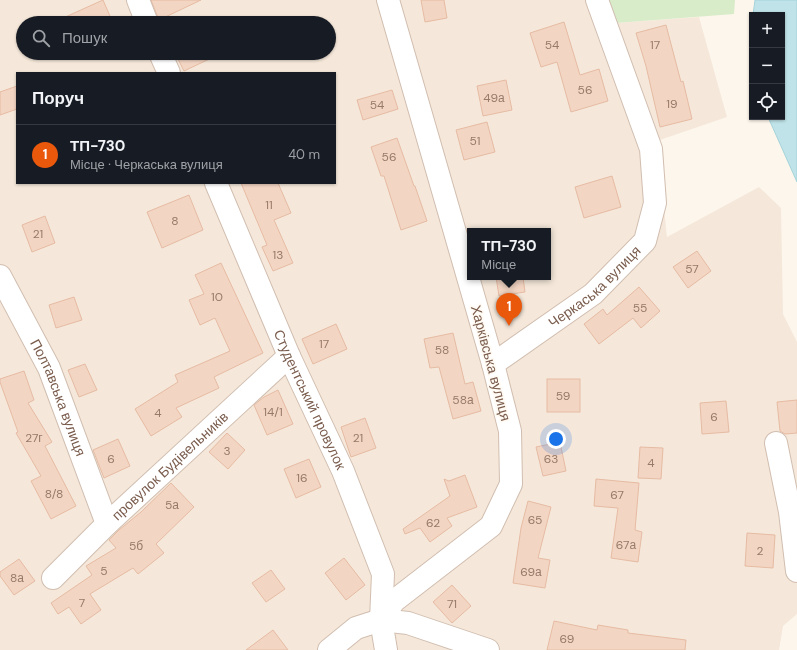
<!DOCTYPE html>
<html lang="uk">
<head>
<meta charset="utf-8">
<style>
  :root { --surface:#171b24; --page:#242831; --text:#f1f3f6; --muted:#9ea1a6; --line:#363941; --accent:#ea580c }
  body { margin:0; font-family:"DM Sans",sans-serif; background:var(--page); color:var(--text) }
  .controls { position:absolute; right:12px; top:12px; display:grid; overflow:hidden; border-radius:0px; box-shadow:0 1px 3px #0004 }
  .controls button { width:36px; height:36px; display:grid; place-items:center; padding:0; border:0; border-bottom:1px solid var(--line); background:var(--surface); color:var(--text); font:20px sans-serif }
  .you { position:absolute; left:556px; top:439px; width:14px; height:14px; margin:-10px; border:3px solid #fff; border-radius:50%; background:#1a73e8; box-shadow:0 0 0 6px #1a73e833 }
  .badge { display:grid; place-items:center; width:26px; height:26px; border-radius:50%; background:var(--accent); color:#fff; font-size:13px; font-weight:700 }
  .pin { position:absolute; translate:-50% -33px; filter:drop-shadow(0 1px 2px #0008) }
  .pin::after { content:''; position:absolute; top:21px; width:14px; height:12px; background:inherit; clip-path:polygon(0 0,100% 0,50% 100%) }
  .popup { position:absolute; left:467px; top:228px; width:84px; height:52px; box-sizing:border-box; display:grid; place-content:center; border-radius:0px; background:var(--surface); filter:drop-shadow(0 1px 3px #0005); font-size:13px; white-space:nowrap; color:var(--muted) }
  .popup b { font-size:15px; color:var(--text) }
  .popup::after { content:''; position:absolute; left:50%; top:100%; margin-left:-8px; border:8px solid transparent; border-top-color:var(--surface) }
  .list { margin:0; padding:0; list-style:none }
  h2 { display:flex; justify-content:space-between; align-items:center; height:52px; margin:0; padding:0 16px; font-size:17px }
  h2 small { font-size:13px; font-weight:400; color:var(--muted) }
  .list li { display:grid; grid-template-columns:26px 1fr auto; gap:12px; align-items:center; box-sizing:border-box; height:60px; padding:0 16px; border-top:1px solid var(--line) }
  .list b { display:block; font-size:15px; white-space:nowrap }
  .list p { margin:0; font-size:13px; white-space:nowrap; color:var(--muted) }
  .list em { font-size:13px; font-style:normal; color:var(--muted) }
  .icon { flex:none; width:22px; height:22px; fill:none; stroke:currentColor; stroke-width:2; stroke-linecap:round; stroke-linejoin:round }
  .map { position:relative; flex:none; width:797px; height:650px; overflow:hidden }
  .search { position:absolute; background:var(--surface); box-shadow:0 1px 3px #0004; left:16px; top:16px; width:320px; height:44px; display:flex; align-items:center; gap:10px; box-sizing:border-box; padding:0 14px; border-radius:22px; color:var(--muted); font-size:15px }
  .panel { position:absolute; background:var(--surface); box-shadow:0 1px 3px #0004; left:16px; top:72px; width:320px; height:112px; border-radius:0px }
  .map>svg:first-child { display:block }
  .residential { fill:#f5e8da; fill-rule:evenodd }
  .green { fill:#d8ecc9 }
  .water { fill:#bfe3e8; stroke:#a5d3da }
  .building { fill:#f3d5c3; stroke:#e6bba3 }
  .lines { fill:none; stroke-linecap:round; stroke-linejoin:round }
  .minor-casing { stroke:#d1beb0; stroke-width:24 }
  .minor { stroke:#fff; stroke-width:22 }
  .labels { text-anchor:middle; stroke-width:3.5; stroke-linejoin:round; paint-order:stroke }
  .number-label { font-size:12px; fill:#987a6a }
  .street-label { font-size:14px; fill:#7a5c4d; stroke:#fffaf3 }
</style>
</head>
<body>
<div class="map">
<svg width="797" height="650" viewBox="0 0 797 650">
  <rect width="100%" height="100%" fill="#fdf6ec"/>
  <path class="residential" d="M 0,0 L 608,0 L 616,23 L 699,17 L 727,117 L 657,141 L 667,237 L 759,187 L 781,208 L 783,314 L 797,342 L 797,614 L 783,626 L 779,650 L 0,650 ZM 23,23 L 329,23 L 329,53 L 23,53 ZM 17,73 L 335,73 L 335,183 L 17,183 ZM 470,231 L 548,231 L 548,277 L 470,277 Z"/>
  <polygon class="green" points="608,0 735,0 734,14 616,23"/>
  <polygon class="water" points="755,0 797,0 797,182 768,117 782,117 782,15 753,15"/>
  <g class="building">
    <polygon points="103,0 113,23 52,23"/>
    <polygon points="151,0 201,0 159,20"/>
    <polygon points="421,0 444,0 447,18 425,22"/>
    <polygon points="564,22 580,75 599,69 608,101 571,112 557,62 541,67 530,33"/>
    <polygon points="666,25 681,82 683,81 692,119 660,127 646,66 636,33"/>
    <polygon points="175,53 222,53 184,71"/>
    <polygon points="506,80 512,110 483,116 477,86"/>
    <polygon points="17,86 17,109 0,115 0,92"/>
    <polygon points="392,90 398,109 363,120 357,100"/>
    <polygon points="487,122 495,152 464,160 456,130"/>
    <polygon points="397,138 414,186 415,186 427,221 401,230 384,176 381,176 371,147"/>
    <polygon points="612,176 621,207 584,218 575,187"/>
    <polygon points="241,183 278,183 291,213 274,220 293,263 273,271 262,247 267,245"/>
    <polygon points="189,195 203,230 162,248 147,212"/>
    <polygon points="45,216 55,243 32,252 22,225"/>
    <polygon points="697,251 711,271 688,288 673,267"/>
    <polygon points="221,263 263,353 214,377 219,388 176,408 182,417 151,436 135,409 178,382 175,375 230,351 215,318 200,325 189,300 204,294 195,275"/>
    <polygon points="496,277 523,277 525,292 499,296"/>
    <polygon points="639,287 660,311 641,328 633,318 599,344 584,324 603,309 607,315"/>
    <polygon points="74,297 82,320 56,328 49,305"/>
    <polygon points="336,324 347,349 313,364 302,339"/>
    <polygon points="453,333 465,384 473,382 481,411 453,419 439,367 430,368 424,339"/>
    <polygon points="85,364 97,390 79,397 68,370"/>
    <polygon points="24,371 34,400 28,403 52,442 45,446 76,506 51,519 31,481 41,476 16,433 18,432 0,382 0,379"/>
    <rect x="547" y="379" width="33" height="33"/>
    <polygon points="278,390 293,424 267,435 254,405 264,397"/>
    <polygon points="797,400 797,433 785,434 780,431 777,402"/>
    <polygon points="726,401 729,432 702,434 700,403"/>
    <polygon points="365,418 376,448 351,457 341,427"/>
    <polygon points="227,433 245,450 228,469 209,452"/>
    <polygon points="118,439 130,466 104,478 93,450"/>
    <polygon points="560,442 566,471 543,476 536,447"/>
    <polygon points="640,447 663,448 661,479 638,478"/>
    <polygon points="309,459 321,487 296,498 284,469"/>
    <polygon points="465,475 477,507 447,518 452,526 430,542 420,528 405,534 403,529 450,496 444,479 449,481"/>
    <polygon points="596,479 639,483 635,530 642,532 638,562 611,558 618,508 594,506"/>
    <polygon points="171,483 194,507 156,544 164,553 138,574 133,568 90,594 101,610 81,624 69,607 58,614 51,603 92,575 86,566 116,548 109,540 119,530 141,512"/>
    <polygon points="528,501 551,507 538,558 550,560 545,588 513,583 521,528"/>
    <polygon points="747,533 775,535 773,568 745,566"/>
    <polygon points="344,558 365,585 346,600 325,573"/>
    <polygon points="19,559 35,581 14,595 0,576 0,572"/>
    <polygon points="271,570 285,589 266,602 252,583"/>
    <polygon points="452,585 471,606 452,623 433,602"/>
    <polygon points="554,621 597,630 598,625 628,630 628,633 686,640 685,650 547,650"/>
    <polygon points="273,630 288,650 246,650"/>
  </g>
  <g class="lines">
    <g class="minor-casing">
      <g id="minor">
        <polyline points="138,0 147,23"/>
        <polyline points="160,53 169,73"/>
        <path id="s1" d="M 216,183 L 289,356 L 343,471 L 383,574 L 381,620 L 386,650"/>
        <path id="s2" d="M 0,276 L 49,368 L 107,524"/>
        <path id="s3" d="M 493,364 L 593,294 L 645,241 L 655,203 L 651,149 L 597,0"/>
        <polyline points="776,443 790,512 797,571"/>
        <path id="s4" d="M 53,578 L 107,524 L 289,356"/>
        <polyline points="381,620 408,623 488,650"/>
        <polyline points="329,650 356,628 381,620 394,601 491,526 511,484 510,431 493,364 388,0"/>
      </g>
    </g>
    <use href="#minor" class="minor"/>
  </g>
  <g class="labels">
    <g class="number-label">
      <text x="552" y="49">54</text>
      <text x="655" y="49">17</text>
      <text x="585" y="94">56</text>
      <text x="494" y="102">49а</text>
      <text x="672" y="108">19</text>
      <text x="377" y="109">54</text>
      <text x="475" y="145">51</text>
      <text x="389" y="161">56</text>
      <text x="269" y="209">11</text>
      <text x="175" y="225">8</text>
      <text x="38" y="238">21</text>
      <text x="278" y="259">13</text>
      <text x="692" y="273">57</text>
      <text x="217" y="301">10</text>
      <text x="640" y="312">55</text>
      <text x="324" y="348">17</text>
      <text x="442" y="354">58</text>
      <text x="563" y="400">59</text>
      <text x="463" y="404">58а</text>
      <text x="273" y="416">14/1</text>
      <text x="158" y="417">4</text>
      <text x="714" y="421">6</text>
      <text x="34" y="442">27г</text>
      <text x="358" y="442">21</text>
      <text x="227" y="455">3</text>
      <text x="111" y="463">6</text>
      <text x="551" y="463">63</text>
      <text x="651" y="467">4</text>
      <text x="302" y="482">16</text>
      <text x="54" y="498">8/8</text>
      <text x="617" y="499">67</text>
      <text x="172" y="509">5а</text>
      <text x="535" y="524">65</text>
      <text x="433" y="527">62</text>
      <text x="626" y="549">67а</text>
      <text x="136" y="550">5б</text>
      <text x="760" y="555">2</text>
      <text x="104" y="575">5</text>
      <text x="531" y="576">69а</text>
      <text x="17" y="582">8а</text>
      <text x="82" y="607">7</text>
      <text x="452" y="608">71</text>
      <text x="567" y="643">69</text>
    </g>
    <g class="street-label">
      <text dy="5" stroke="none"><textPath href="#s3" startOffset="128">Черкаська вулиця</textPath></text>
      <text transform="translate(491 363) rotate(75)" y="5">Харківська вулиця</text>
      <text dy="5" stroke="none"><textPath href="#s2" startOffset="135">Полтавська вулиця</textPath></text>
      <text dy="5" stroke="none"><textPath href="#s1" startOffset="236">Студентський провулок</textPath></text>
      <text dy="5" stroke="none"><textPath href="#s4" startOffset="162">провулок Будівельників</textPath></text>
    </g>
  </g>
</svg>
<div class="controls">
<button>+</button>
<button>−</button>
<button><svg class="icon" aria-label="locate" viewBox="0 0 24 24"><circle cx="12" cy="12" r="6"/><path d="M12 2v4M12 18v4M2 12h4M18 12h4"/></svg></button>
</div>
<div class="you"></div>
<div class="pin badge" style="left:509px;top:326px">1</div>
<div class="popup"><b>ТП-730</b>Місце</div>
<div class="search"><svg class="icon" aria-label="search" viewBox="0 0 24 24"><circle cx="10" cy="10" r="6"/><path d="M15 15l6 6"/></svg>Пошук</div>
<section class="panel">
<h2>Поруч<small></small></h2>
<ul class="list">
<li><span class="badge">1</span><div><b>ТП-730</b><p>Місце · Черкаська вулиця</p></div><em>40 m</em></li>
</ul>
</section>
</div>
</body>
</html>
